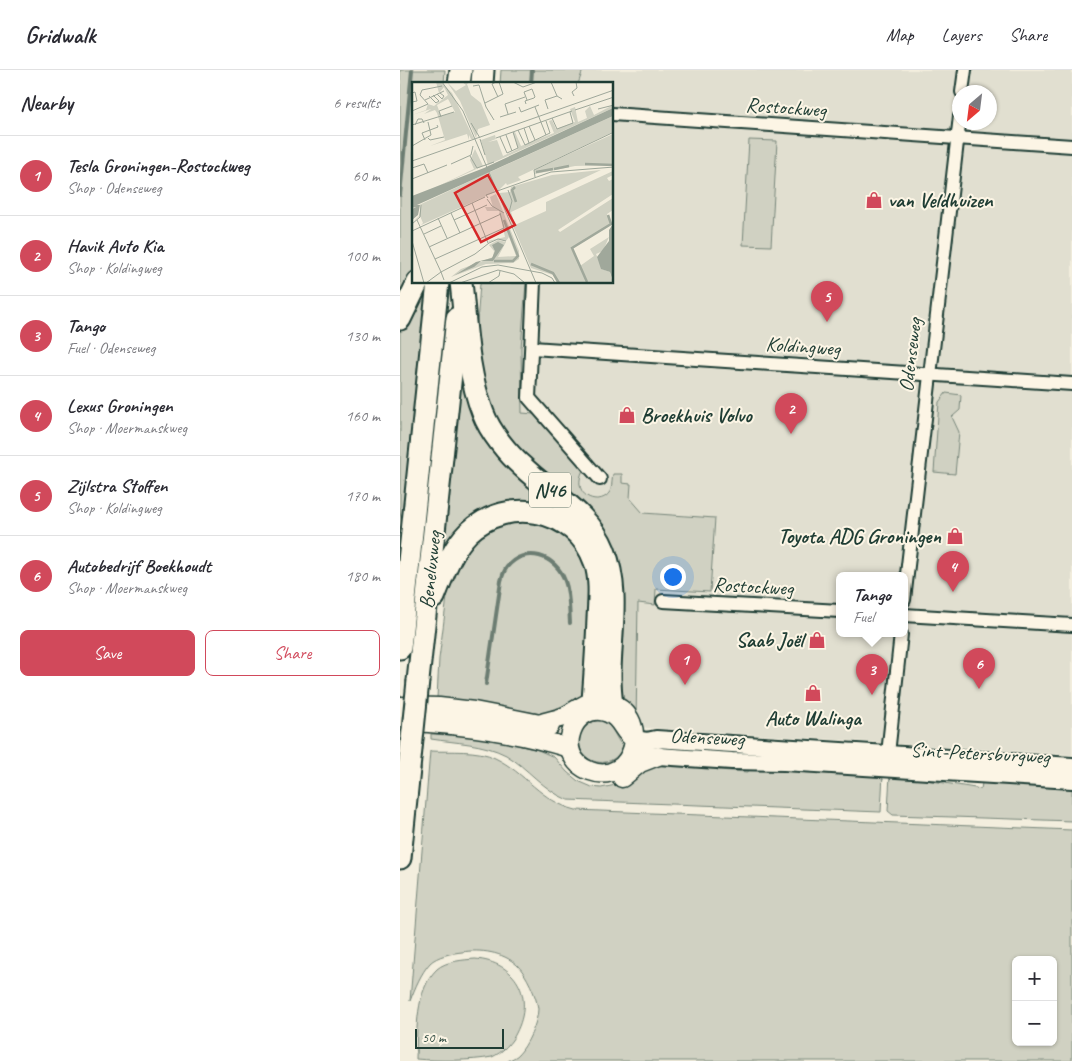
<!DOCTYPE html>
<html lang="en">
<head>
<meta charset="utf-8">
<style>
  :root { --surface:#fff; --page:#f7f7f7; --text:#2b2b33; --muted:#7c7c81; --line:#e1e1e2; --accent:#d1495b }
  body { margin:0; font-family:Caveat,sans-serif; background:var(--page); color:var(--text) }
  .controls { position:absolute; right:15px; bottom:15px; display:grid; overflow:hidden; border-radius:8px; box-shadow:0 1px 4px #0004 }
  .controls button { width:45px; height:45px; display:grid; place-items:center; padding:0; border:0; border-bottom:1px solid var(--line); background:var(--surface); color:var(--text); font:25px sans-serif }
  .compass { position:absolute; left:552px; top:15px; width:45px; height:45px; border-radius:50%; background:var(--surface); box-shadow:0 1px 4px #0004; rotate:208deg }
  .scale { position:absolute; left:15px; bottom:12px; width:89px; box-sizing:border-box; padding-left:5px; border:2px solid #1f3d34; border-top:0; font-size:14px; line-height:18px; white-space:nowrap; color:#1f3d34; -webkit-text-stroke:4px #fcf5e5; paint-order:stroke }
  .you { position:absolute; left:272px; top:506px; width:18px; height:18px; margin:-12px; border:4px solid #fff; border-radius:50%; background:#1a73e8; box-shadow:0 0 0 8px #1a73e833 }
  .badge { display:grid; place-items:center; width:32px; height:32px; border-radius:50%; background:var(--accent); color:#fff; font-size:16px; font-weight:700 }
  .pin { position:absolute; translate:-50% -41px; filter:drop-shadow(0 1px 2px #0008) }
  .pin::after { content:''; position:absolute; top:26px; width:18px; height:15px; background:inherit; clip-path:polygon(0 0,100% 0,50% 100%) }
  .popup { position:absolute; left:436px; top:502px; width:72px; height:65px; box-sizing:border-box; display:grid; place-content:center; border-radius:8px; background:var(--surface); filter:drop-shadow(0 1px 4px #0005); font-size:16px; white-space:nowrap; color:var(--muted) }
  .popup b { font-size:19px; color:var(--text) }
  .popup::after { content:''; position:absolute; left:50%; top:100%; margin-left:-10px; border:10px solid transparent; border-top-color:var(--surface) }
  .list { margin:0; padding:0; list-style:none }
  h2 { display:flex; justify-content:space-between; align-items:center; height:65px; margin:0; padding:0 20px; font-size:21px }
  h2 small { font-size:16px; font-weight:400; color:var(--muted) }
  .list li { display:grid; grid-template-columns:32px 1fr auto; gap:15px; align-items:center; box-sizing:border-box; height:80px; padding:0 20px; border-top:1px solid var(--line) }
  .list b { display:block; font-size:19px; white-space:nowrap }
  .list p { margin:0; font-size:16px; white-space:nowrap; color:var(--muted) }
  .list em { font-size:16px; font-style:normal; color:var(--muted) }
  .actions { display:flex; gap:10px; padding:15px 20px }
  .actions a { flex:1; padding:11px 0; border:1px solid var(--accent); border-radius:8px; text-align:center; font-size:18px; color:var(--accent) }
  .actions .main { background:var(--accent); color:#fff }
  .map { position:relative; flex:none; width:672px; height:991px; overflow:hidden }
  header { display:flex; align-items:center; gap:30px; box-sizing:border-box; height:70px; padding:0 25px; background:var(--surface); border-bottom:1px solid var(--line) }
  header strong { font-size:24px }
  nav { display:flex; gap:28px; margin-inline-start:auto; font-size:18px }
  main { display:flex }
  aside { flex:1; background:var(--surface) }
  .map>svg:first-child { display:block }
  .built { fill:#e1dfd0; fill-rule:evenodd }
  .green { fill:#d0d1c2; stroke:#78877b; fill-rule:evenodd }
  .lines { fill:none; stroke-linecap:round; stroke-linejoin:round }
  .stream { stroke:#6c7d72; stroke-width:4 }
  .minor-casing { stroke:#1f3d34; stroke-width:16 }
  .tertiary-casing { stroke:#1f3d34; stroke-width:20 }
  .secondary-casing { stroke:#1f3d34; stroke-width:21 }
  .trunk-casing { stroke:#1f3d34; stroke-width:25 }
  .minor { stroke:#fcf5e5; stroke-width:12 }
  .tertiary { stroke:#fcf5e5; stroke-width:16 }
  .secondary { stroke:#fcf5e5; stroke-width:18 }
  .trunk { stroke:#fcf5e5; stroke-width:21 }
  .trunk-bridge-casing { stroke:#1f3d34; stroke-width:25; stroke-linecap:butt }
  .trunk-bridge { stroke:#fcf5e5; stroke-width:21 }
  .labels { text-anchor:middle; stroke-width:4; stroke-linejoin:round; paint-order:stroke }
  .shield { fill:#fcf5e5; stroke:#617469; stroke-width:1 }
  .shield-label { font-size:20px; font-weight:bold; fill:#1f3d34 }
  .street-label { font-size:21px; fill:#1f3d34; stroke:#fcf5e5 }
  .poi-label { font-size:21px; font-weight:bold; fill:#1f3d34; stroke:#fcf5e5; text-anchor:start }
  .inset-river { fill:none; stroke:#a0a89b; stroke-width:2.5 }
  .inset-road { fill:none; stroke:#9ea79a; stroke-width:1 }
  .view { fill:#d62828; fill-opacity:0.15; stroke:#d62828; stroke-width:2.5 }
  .inset-edge { fill:none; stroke:#1f3d34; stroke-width:2.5 }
</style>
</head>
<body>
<header>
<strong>Gridwalk</strong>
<nav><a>Map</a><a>Layers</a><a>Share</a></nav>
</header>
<main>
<aside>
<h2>Nearby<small>6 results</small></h2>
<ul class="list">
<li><span class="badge">1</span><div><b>Tesla Groningen-Rostockweg</b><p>Shop · Odenseweg</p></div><em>60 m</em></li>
<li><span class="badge">2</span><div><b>Havik Auto Kia</b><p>Shop · Koldingweg</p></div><em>100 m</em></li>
<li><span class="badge">3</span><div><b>Tango</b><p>Fuel · Odenseweg</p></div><em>130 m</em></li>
<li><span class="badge">4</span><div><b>Lexus Groningen</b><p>Shop · Moermanskweg</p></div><em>160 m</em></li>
<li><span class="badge">5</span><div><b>Zijlstra Stoffen</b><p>Shop · Koldingweg</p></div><em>170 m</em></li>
<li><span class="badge">6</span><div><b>Autobedrijf Boekhoudt</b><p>Shop · Moermanskweg</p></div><em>180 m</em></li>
</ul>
<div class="actions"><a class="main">Save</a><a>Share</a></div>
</aside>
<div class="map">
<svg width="672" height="991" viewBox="0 0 672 991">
  <rect width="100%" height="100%" fill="#f3eede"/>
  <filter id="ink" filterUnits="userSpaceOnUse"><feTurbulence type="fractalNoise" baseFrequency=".02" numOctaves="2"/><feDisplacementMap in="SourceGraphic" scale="10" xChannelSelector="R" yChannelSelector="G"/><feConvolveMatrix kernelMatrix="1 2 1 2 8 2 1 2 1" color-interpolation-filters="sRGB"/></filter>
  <g filter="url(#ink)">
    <path class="built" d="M 120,0 L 672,0 L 672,685 L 236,657 L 128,384 L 96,213 L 212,212 L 212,14 L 118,14 ZM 560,22 L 590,22 L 590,52 L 560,52 ZM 440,506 L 504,506 L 504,564 L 440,564 Z"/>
    <g class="green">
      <polygon points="0,0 45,0 44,14 14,14 14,199 8,219 0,233"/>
      <polygon points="101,0 183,0 178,14 100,14"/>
      <polygon points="349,70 377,71 371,176 343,175"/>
      <polygon points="30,213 2,458 0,440 0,258"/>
      <path d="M 80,213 L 126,213 L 121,278 L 122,343 L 134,344 L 183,400 C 169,429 205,438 211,419 C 212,415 212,409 213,404 L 222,404 L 222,413 L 231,414 L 230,428 L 243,443 L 315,448 L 310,522 L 256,519 L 255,535 L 238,533 L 236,651 L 217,626 L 218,506 L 112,376 L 88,338 L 76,268 Z"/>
      <polygon points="62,293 68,314 175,451 95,442 41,503"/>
      <polygon points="546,323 561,325 560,340 552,347 559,362 555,404 534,402 539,332"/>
      <polygon points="105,451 145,452 175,472 193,509 183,626 178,631 147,645 70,632 37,628 39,589 47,527 56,494 76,466"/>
      <path d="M 195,651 C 214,649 212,666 223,676 C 213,705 171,692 181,664 C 183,658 188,654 195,651 Z"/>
      <path d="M 31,664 L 85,667 L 138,680 L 154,687 L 167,702 L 178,711 L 192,717 L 201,718 L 216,715 L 254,694 L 317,697 L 317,700 L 348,702 L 349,698 L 483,703 L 481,742 L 168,730 C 143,720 128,698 106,685 C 83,673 56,673 31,669 Z"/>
      <path d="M 30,681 C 48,682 79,679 95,688 C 126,703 140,731 176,740 L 672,760 L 672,991 L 108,991 C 111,989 116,987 118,985 C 127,976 138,952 138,939 C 137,927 126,903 117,895 C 103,882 80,879 62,882 C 52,883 37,886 30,893 C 21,903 15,918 10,931 ZM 616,890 L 653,890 L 653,972 L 616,972 Z"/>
      <polygon points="490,704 581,719 582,713 603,711 672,714 672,751 493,745 488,741"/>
      <path d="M 75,889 C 116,892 135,926 116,963 C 112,972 102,983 92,987 C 72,991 37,991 16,989 C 17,961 15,920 37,899 C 46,891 63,890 75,889 Z"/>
    </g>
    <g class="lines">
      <g class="stream">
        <polyline points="131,14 132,0"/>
        <polyline points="0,125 12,0"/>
        <path d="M 86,614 L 101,511 C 102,507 104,501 107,497 C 125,475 156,485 165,511 C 170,524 169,539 170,553"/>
      </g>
      <g class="minor-casing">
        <g id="minor">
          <polyline points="562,22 565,0"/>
          <polyline points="212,44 672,76"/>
          <polyline points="134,212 129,328 200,409"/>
          <polyline points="132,278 672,314"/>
          <polyline points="504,530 560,46"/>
          <polyline points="263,531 440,541"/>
          <polyline points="504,545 672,555"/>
          <polyline points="487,693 501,564"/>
        </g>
      </g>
      <g class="tertiary-casing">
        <g id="tertiary">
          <polyline points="234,669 247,671 256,669 672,696"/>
          <polyline points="245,684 258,686 332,691 384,692 672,710"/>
        </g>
      </g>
      <g class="secondary-casing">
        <g id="secondary">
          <polyline points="0,636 39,637 74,641 150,656"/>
          <path d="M 0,651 C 57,654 115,661 169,678"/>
          <path d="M 140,654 C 148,650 157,650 165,646 C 174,642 182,634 192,632 C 198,630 205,632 211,634 C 253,648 233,717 190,701 C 151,686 174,629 208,643 C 222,648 222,663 234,669"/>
          <polyline points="222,708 240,693 258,686"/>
        </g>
      </g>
      <g class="trunk-casing">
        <g id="trunk">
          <polyline points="59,14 61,0"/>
          <polyline points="82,14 83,0"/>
          <path d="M 61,212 C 66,256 67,302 83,343 C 90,362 108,384 123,397 C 150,423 190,444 204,480 C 224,530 204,583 212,634"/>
          <polyline points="0,249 18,212"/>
          <path d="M 34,527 C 43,505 51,480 68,463 C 108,425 176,438 195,492 C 201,509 199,530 198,548 C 197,576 195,604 193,631"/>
          <polyline points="0,578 38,212"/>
          <polyline points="18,611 57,248"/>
          <polyline points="0,788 9,699"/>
        </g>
      </g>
      <use href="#minor" class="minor"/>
      <use href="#tertiary" class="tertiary"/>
      <use href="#secondary" class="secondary"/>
      <use href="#trunk" class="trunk"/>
      <g class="trunk-bridge-casing">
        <polyline id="trunk-bridge" points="9,699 18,611"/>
      </g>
      <use href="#trunk-bridge" class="trunk-bridge"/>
    </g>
  </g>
  <defs>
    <g id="shop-bare" transform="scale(1.35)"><path d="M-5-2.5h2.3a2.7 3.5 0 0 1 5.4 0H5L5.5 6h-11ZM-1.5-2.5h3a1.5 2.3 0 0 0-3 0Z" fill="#d1495b" stroke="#fcf5e5" stroke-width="2.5" paint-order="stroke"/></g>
  </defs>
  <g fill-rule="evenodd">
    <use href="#shop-bare" x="474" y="130"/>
    <use href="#shop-bare" x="227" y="345"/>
    <use href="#shop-bare" x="555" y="466"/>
    <use href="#shop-bare" x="417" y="570"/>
    <use href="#shop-bare" x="413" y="623"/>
  </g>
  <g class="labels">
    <rect class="shield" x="129" y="402.5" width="42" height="35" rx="4"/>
    <g class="shield-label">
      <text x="150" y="427">N46</text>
    </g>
    <g class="street-label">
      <text transform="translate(386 37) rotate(4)" y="7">Rostockweg</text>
      <text transform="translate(403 276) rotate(4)" y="7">Koldingweg</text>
      <text transform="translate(510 285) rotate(-83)" y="7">Odenseweg</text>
      <text transform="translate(30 500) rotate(-84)" y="7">Beneluxweg</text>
      <text transform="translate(353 516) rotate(3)" y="7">Rostockweg</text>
      <text transform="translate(307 667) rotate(3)" y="7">Odenseweg</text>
      <text transform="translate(580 683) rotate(3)" y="7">Sint-Petersburgweg</text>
    </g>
    <g class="poi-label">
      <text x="488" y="137">van Veldhuizen</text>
      <text x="241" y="352">Broekhuis Volvo</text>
      <text x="541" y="473" text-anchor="end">Toyota ADG Groningen</text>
      <text x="403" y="577" text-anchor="end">Saab Joël</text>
      <text x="413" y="655" text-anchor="middle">Auto Walinga</text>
    </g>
  </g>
  <g transform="translate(12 12)">
    <rect width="201" height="201" fill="#f3eede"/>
    <path d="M 24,0 L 29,0 L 40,11 L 62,57 L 59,57 L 57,53 L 57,58 L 55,52 L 18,64 L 33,58 L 25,31 L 23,28 L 12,32 L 19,27 L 0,33 L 14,28 L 16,22 L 22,24 L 36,13 L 32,5 L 27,11 ZM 36,17 L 43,30 L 29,34 L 25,23 ZM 35,0 L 44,9 L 54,3 L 50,0 L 58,0 L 55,2 L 59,13 L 69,21 L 78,43 L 66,47 L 64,56 L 48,19 ZM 201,23 L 201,26 L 76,83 L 69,58 L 83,53 L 84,57 L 76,60 L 85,58 L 91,74 L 106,67 L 101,50 L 103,50 L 109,64 L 142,51 L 137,39 L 140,38 L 144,47 L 163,40 L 158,27 L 163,25 L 166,40 L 175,36 L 173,29 L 178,24 L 182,33 ZM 201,34 L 201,50 L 106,95 L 109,98 L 95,103 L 94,101 L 86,109 L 76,91 ZM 201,52 L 200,83 L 163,84 L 123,92 L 122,88 ZM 63,67 L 71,84 L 18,108 L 62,87 L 58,78 ZM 189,88 L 99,130 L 103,143 L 134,129 L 134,120 L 201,89 L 201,93 L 195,96 L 197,99 L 201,97 L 201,112 L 146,148 L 148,150 L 201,116 L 201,128 L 195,132 L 199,142 L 159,166 L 168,184 L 182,174 L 178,167 L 197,155 L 191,169 L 184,172 L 190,187 L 198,190 L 201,201 L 145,201 L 141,193 L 119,186 L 87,111 L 98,110 L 99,105 L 140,93 ZM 75,91 L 83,110 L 9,143 L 11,141 L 8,134 L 0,141 L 7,134 L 9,123 L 5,124 ZM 84,112 L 107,169 L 107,177 L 101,181 L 74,182 L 39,195 L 49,187 L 81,175 L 82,169 L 77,163 L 86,158 L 94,160 L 86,175 L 104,174 L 97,155 L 94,159 L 86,157 L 77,160 L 76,159 L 93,155 L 87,129 L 75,129 L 73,125 L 81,125 L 78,115 Z" fill="#d0d1c2" fill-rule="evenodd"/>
    <path d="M 201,26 L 201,34 L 5,123 L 8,123 L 6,133 L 0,138 L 0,127 L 4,125 L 0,126 L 0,114 L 72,86 ZM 201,142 L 201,199 L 198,190 L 189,187 L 185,175 L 197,159 L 197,148 ZM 86,160 L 92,163 L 81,179 L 69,179 L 62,185 L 43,193 L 64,180 L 80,176 L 83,169 L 80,163 Z" fill="#a0a89b"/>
    <path class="inset-river" d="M 173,82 L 202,83M 142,87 L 157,84M 124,90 L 141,87M 103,105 L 100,108 L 104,120M 82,179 L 101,179 L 106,174 L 92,138M 119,182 L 141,191 L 147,201M 175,200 L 160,166 L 199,142 L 196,133"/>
    <path class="inset-road" d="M 30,0 L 51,29 L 124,201M 84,0 L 80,2 L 86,15M 101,0 L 111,5 L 125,0M 139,0 L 145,14 L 150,17M 61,4 L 67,3 L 74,25 L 82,38M 0,11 L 3,10 L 5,19 L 0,20M 25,12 L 30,17 L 32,14 L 28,11M 17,14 L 24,21 L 27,19 L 21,13M 162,14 L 160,10 L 165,6 L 164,0M 13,18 L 32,9M 73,21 L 91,12 L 87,0M 114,22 L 113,19 L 122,16 L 123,15 L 120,7 L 112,10 L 115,18M 107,25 L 109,30 L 127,23M 123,25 L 134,53M 136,27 L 133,18 L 145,14M 186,27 L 202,23M 163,28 L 202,15M 0,29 L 16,22 L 8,13 L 10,8 L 30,4M 96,32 L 93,22 L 113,15M 29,35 L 27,29 L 40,24M 88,35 L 104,30M 140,36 L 145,47 L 161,41 L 158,30M 59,41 L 68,56M 0,43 L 42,30M 3,43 L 6,37 L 10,37 L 12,41M 117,44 L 123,58M 112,46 L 117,61M 106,48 L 113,63 L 138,51 L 134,39M 94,53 L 100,69M 88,55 L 95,71 L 106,66 L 101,50M 16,56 L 18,58 L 32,55M 84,56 L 160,29M 68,57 L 73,73M 13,58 L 10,51 L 26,45 L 25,43M 0,64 L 19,53 L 16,40M 58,74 L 65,86 L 82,80M 0,79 L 202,8M 39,82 L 59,73 L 61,64M 0,86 L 12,82 L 16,91M 123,95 L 122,88 L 202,50M 0,97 L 35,83M 96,108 L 100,119 L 96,134M 76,116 L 74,113 L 139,90 L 202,85M 75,117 L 80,124 L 92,131M 60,121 L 76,161M 39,131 L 48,151M 26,136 L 35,156M 5,138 L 29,190 L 63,172 L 77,161 L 86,157 L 94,159M 42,138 L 75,123M 0,142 L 8,135 L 9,123M 0,149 L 73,115M 12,152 L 29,144M 0,159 L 12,201M 17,165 L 89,132M 23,177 L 92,146 L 88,131M 14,201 L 29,190 L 32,198M 37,201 L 70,185 L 86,183 L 130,191 L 140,196 L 143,201M 48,201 L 86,188 L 102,192 L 113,201M 76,201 L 87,194 L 88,189"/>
    <path class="view" d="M 76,93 L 103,143 L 69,160 L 43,111 Z"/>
    <rect width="201" height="201" class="inset-edge"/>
  </g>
</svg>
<div class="controls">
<button>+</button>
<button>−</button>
</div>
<svg class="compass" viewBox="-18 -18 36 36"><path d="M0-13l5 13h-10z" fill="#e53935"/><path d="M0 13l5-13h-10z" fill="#7c7c81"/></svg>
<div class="scale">50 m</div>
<div class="you"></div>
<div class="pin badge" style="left:285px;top:615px">1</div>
<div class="pin badge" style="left:391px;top:364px">2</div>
<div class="pin badge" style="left:472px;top:625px">3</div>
<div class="popup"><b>Tango</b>Fuel</div>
<div class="pin badge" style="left:553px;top:522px">4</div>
<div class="pin badge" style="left:427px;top:252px">5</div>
<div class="pin badge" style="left:579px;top:619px">6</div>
</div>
</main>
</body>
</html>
